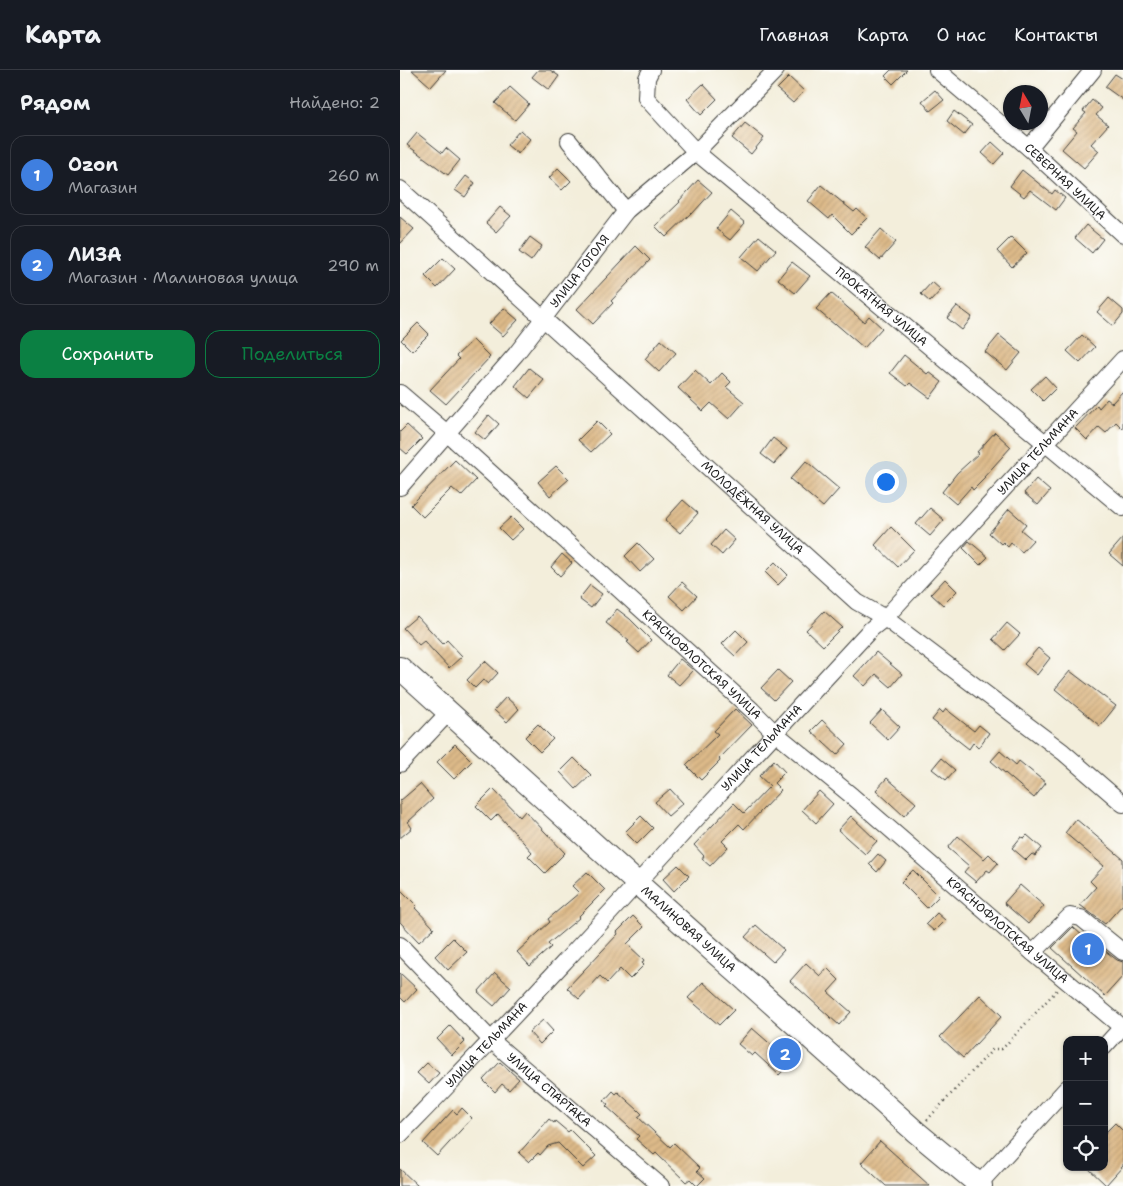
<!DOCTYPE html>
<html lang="ru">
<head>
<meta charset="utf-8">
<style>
  :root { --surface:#171b24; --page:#20242c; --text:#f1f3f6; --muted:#9ea1a6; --line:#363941; --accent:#0b8043 }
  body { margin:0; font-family:"Shantell Sans",sans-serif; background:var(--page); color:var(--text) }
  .controls { position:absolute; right:15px; bottom:15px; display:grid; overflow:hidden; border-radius:10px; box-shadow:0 1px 4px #0004 }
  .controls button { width:45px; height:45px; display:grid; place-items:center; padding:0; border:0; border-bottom:1px solid var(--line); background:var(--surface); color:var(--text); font:25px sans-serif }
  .compass { position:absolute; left:603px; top:15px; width:45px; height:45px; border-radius:50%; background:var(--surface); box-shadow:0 1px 4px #0004; rotate:350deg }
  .you { position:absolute; left:485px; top:411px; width:18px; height:18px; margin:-12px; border:4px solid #fff; border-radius:50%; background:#1a73e8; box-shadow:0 0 0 8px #1a73e833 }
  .badge { display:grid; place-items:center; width:32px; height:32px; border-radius:50%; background:var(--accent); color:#fff; font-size:16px; font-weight:700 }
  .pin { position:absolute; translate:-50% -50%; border:2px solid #fff; box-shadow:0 1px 5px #0006 }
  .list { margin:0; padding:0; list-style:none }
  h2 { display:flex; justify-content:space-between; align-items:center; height:65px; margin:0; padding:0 20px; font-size:21px }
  h2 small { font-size:16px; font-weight:400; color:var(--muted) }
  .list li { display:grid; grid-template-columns:32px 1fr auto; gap:15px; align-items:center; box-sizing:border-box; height:80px; margin:0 10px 10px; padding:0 10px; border:1px solid var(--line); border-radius:15px }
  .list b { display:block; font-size:19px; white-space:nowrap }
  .list p { margin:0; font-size:16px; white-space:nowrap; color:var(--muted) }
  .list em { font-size:16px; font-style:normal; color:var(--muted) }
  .actions { display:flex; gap:10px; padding:15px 20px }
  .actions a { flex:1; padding:11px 0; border:1px solid var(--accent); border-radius:15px; text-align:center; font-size:18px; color:var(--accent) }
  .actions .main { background:var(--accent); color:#fff }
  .icon { flex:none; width:28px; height:28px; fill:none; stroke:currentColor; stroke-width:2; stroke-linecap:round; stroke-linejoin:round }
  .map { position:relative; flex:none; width:723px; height:1116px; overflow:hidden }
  header { display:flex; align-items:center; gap:30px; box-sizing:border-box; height:70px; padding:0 25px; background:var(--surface); border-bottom:1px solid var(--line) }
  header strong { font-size:24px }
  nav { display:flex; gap:28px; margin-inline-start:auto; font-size:18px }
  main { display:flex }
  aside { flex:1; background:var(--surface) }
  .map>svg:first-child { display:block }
  .building { fill:url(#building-hatch) }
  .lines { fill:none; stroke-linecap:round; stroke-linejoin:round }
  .street-casing { stroke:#3c3c39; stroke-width:18 }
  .secondary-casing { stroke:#3c3c39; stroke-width:24 }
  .path { stroke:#3c3c39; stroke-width:2.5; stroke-dasharray:1 4; stroke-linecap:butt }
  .street { stroke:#fff; stroke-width:16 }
  .secondary { stroke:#fff; stroke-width:22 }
  .labels { text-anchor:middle; stroke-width:5; stroke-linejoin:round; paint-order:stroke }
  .street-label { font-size:12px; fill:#1c1c1c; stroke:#fdfcf7 }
</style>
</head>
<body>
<header>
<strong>Карта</strong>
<nav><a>Главная</a><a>Карта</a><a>О нас</a><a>Контакты</a></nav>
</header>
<main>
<aside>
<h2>Рядом<small>Найдено: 2</small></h2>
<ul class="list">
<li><span class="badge" style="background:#3f7fe0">1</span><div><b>Ozon</b><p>Магазин</p></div><em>260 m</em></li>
<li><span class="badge" style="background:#3f7fe0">2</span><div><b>ЛИЗА</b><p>Магазин · Малиновая улица</p></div><em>290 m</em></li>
</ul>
<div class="actions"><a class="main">Сохранить</a><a>Поделиться</a></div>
</aside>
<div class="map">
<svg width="723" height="1116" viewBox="0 0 723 1116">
  <defs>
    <pattern id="building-hatch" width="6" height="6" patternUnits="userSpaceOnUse" patternTransform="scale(1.25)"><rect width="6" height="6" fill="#ddba89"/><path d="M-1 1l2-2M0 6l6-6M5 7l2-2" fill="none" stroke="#bd9f76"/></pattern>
  </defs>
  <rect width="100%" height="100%" fill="#fdfcf7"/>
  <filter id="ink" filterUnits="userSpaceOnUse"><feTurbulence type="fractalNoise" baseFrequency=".02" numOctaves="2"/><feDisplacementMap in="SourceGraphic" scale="10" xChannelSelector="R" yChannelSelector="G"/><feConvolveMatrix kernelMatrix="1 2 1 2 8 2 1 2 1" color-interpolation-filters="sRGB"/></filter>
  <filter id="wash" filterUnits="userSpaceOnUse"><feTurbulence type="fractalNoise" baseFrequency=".0096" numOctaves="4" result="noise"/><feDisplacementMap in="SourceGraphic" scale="20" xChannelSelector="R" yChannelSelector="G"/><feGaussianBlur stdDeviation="1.12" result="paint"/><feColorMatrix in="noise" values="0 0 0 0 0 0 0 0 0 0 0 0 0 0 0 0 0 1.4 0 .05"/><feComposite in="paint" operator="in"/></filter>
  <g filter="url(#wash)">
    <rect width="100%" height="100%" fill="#f3eedb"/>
    <g id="blocks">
      <g class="building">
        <polygon points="12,0 46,0 31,17"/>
        <polygon points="138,0 150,0 159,6 149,20 132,7"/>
        <polygon points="491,0 507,0 493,14 485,6"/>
        <polygon points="715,4 723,9 723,30 705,17"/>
        <polygon points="389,7 404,21 393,33 377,19"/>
        <polygon points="303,14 317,29 301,45 287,29"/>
        <polygon points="110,17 129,34 115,50 95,33"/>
        <polygon points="535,20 544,30 530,41 522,31"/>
        <polygon points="692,30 702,38 696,45 708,55 691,74 699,81 684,98 662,79 677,61 673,58 686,43 683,41"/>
        <polygon points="554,41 572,55 564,65 547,51"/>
        <polygon points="345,53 364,68 351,84 332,68"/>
        <polygon points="120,60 130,69 118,84 107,75"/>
        <polygon points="17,63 42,83 46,78 60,90 48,105 7,75"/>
        <polygon points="592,72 604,83 594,94 582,83"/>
        <polygon points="158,98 171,111 162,120 149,108"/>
        <polygon points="622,100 652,124 655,120 665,128 656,140 630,120 624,127 610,116"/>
        <polygon points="66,106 75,113 65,127 55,120"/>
        <polygon points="298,110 312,122 292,144 291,143 266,167 255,156 280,132 279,131"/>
        <polygon points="421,115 454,142 457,139 467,148 451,164 432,145 429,149 408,131"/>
        <polygon points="100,137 111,146 96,162 86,153"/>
        <polygon points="331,141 345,153 330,170 316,159"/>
        <polygon points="0,147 14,159 0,174"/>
        <polygon points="686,155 703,169 692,183 675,168"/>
        <polygon points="481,159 496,172 480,190 465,177"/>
        <polygon points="359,166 376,180 358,201 341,187"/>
        <polygon points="130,167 142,176 131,191 119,182"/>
        <polygon points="611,167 627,183 612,197 597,181"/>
        <polygon points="236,176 250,190 211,231 213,233 193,254 177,239"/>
        <polygon points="43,188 55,199 37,218 25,206"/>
        <polygon points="392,192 410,206 395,223 378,209"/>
        <polygon points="532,212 541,220 530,232 521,224"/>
        <polygon points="431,223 464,252 469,246 482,258 464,278 436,254 435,255 416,239"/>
        <polygon points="709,228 723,240 723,244 713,256 697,242"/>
        <polygon points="557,236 572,247 562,260 547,248"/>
        <polygon points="104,238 118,250 103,266 89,254"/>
        <polygon points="18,253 29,264 12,281 1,270"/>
        <polygon points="599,265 621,283 607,300 585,282"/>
        <polygon points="682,265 695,277 680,293 667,281"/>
        <polygon points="73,270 90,287 46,334 30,320 59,289 56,286"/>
        <polygon points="261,270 276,283 259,302 245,289"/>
        <polygon points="504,285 527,304 529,302 542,312 530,328 510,313 507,316 490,303"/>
        <polygon points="129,298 144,310 129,328 115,316"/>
        <polygon points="295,300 311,315 322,303 331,312 326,317 344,332 329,349 311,333 303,341 278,318"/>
        <polygon points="645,306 656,318 643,331 631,319"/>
        <polygon points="723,321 723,359 716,352 706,363 699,357 687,370 675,358 697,335 699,338 707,329 712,333"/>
        <polygon points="89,345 99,354 85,370 75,362"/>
        <polygon points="197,351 210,364 191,382 178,370"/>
        <polygon points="7,355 22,369 7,384 0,378 0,362"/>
        <polygon points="595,362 611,377 584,407 585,408 573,420 571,417 556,434 542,422 557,403 579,383 577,382"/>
        <polygon points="373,368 387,379 374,394 361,384"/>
        <polygon points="55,390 76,410 61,426 52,418 23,447 11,435"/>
        <polygon points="406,391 439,419 423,437 390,409"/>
        <polygon points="156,396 169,409 150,426 138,412"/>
        <polygon points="636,409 650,421 638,435 624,423"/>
        <polygon points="283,430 298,443 280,463 265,450"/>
        <polygon points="530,438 544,450 530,466 516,454"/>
        <polygon points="609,439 626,454 621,460 633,470 622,482 611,473 608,477 603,472 601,474 589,463"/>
        <polygon points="111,447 123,459 111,470 99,458"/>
        <polygon points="491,457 514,480 498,497 475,475"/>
        <polygon points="324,460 335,470 322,485 311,475"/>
        <polygon points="723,468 723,496 709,484"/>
        <polygon points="569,471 588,487 580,495 563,478"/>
        <polygon points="238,473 254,489 240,502 225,486"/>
        <polygon points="162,484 172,493 160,506 151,497"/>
        <polygon points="375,492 388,505 378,515 365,502"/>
        <polygon points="545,509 557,521 543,535 531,524"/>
        <polygon points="282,512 297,526 284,540 269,526"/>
        <polygon points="190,515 202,524 191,538 179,529"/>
        <polygon points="217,539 230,549 251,570 239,583 227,572 229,571 206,553"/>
        <polygon points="424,541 442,557 423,576 406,560"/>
        <polygon points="17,546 43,574 47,570 62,586 49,598 24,571 19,575 3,558"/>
        <polygon points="607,553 620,564 605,580 593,569"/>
        <polygon points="336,560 348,572 335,586 322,574"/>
        <polygon points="638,578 650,588 637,605 624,594"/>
        <polygon points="476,582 502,604 491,617 476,604 465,616 454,606"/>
        <polygon points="280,589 293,600 279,615 267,605"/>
        <polygon points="85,591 98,603 88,614 83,610 75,618 67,610"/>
        <polygon points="378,600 391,612 374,630 361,618"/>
        <polygon points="670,601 716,636 700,656 655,619"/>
        <polygon points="106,627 119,639 107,652 94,640"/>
        <polygon points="335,639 352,655 319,689 320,691 301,710 286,695 318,664 314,661"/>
        <polygon points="546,639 574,661 579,655 589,663 578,678 573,673 569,679 532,650 540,640 543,643"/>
        <polygon points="482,640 500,657 488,670 470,653"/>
        <polygon points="422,650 447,674 437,685 411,661"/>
        <polygon points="138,654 153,669 140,682 125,667"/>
        <polygon points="55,674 72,691 54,709 37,692"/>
        <polygon points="600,681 616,695 619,691 646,713 634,728 591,691"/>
        <polygon points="174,688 191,705 176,719 160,702"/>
        <polygon points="541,688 555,700 546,710 532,699"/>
        <polygon points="374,690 385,702 374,713 381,720 344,759 339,754 322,771 328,777 310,796 302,789 304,786 294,775 334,733 344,743 370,716 359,706"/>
        <polygon points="487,708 516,733 504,746 476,720"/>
        <polygon points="20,714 33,729 8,752 12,758 0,768 0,731"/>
        <polygon points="93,719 120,747 125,741 165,783 145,803 128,786 132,782 98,744 91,751 76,736"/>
        <polygon points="270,719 283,733 268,746 255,732"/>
        <polygon points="419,721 433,734 416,753 402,740"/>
        <polygon points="241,746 253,758 237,774 225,762"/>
        <polygon points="451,746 477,771 465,784 438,760"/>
        <polygon points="676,749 723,789 723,834 705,854 680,835 696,817 690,811 704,796 665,763"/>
        <polygon points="627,765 642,778 635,786 632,784 626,790 612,778 621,767 624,768"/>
        <polygon points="558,766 584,789 589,784 598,793 590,802 587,800 576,812 564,802 569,796 548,778"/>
        <polygon points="478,784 486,791 477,802 469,794"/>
        <polygon points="278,795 289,806 274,821 263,809"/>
        <polygon points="513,800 539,826 527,838 501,812"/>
        <polygon points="187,802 205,820 178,847 179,848 148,874 151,877 130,896 117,882 150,852 148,849 179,823 172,816"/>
        <polygon points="620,815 644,836 628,854 604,833"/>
        <polygon points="0,819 17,836 15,838 34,858 19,872 0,852"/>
        <polygon points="537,843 545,850 534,861 526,854"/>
        <polygon points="233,846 244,857 227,874 244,890 242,893 244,895 230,909 220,899 207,913 200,906 179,929 167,918 218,864 217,862"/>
        <polygon points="356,855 384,880 373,892 345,867"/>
        <polygon points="673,857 701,883 704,880 717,890 723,892 723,906 705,926 652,878"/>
        <polygon points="53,868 67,882 48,900 35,886"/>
        <polygon points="406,893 420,906 427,898 439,910 428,922 451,942 439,955 390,911"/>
        <polygon points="0,903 17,919 5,932 0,927"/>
        <polygon points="95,903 111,917 94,936 78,922"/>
        <polygon points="303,912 334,940 319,955 288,928"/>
        <polygon points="580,925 602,946 563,988 540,967"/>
        <polygon points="143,950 153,961 140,974 129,962"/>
        <polygon points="50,956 65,972 52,985 37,969"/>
        <polygon points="352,958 391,992 379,1005 355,983 352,986 338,974"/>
        <polygon points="100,992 119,1009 109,1020 102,1014 95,1022 83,1010"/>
        <polygon points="27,993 39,1003 29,1014 17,1003"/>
        <polygon points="213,1021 216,1024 218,1022 238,1040 242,1044 238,1047 270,1077 274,1073 300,1098 297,1101 305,1108 297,1116 290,1109 286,1112 256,1083 254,1085 236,1069 239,1066 206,1036 208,1034 204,1031"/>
        <polygon points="62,1038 72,1048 37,1086 23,1073 53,1040 57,1044"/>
        <polygon points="149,1049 154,1053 155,1051 168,1062 170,1060 196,1086 183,1098 158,1073 148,1076 140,1085 138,1083 129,1092 119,1083"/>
        <polygon points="715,1053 723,1061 723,1096 706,1115 687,1097 704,1097 704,1064"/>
        <polygon points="480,1071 530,1116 486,1116 461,1093"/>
        <polygon points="0,1099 18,1116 0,1116"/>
      </g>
    </g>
  </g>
  <g filter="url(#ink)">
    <use href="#blocks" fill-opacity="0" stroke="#3c3c39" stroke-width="1"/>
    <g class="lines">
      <g class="street-casing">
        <g id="street">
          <path id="s1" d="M 251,0 L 247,8 L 246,28 L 296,82 L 723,438"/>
          <path id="s2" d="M 537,0 L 629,78 L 723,165"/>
          <polyline points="169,71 226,141"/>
          <polyline points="629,78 693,0"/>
          <path id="s3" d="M 0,119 L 457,532 L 485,548 L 663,682 L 723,734"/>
          <path id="s4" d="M 0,323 L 48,364 L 352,640 L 374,662 L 452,726 L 633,883 L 723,958"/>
          <path id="s5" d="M 0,417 L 116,284 L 226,141 L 296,82 L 376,0"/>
          <polyline points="0,694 49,642"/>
          <path id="s6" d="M 0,875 L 92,971 L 261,1116"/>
          <polyline points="633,883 670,846 681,848 723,882"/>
          <polyline points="704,977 723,956"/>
          <path id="s7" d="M 0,1065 C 161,900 314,728 471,559 L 485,548 L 723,289"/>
          <polyline points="573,1116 579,1114 667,1018"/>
        </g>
      </g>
      <g class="secondary-casing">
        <g id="secondary">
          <path id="s8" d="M 0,598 L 237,813 L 516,1062 L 581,1116"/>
        </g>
      </g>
      <polyline class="path" points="527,1050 593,979 602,979 657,920"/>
      <use href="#street" class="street"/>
      <use href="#secondary" class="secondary"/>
    </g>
  </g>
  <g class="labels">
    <g class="street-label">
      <text dy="4" stroke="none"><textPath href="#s2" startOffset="170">СЕВЕРНАЯ УЛИЦА</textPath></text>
      <text dy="4" stroke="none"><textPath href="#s5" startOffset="281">УЛИЦА ГОГОЛЯ</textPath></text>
      <text dy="4" stroke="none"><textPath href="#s1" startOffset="344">ПРОКАТНАЯ УЛИЦА</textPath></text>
      <text dy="4" stroke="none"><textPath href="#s7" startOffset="935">УЛИЦА ТЕЛЬМАНА</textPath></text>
      <text dy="4" stroke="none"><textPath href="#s3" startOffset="475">МОЛОДЁЖНАЯ УЛИЦА</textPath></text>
      <text dy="4" stroke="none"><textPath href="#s4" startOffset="406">КРАСНОФЛОТСКАЯ УЛИЦА</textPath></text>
      <text dy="4" stroke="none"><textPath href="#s7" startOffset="530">УЛИЦА ТЕЛЬМАНА</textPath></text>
      <text dy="4" stroke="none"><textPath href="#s8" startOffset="389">МАЛИНОВАЯ УЛИЦА</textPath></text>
      <text dy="4" stroke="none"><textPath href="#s4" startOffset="811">КРАСНОФЛОТСКАЯ УЛИЦА</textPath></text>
      <text dy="4" stroke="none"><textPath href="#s7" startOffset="125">УЛИЦА ТЕЛЬМАНА</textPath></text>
      <text dy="4" stroke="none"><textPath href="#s6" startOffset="208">УЛИЦА СПАРТАКА</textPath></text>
    </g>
  </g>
</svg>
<div class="controls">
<button>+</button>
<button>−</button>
<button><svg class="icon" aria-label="locate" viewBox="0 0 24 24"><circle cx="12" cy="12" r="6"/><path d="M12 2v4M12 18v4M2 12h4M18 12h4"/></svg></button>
</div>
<svg class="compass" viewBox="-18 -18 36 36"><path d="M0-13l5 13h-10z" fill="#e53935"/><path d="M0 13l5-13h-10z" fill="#9ea1a6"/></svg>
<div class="you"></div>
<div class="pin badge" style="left:688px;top:879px;background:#3f7fe0">1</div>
<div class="pin badge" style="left:385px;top:984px;background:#3f7fe0">2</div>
</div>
</main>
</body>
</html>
